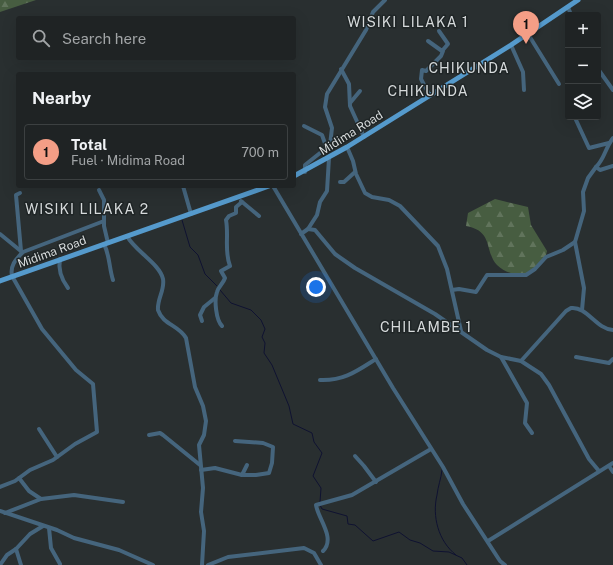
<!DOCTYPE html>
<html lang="en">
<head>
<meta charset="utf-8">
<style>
  :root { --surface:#1f2324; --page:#2c2f31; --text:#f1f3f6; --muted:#a1a4a6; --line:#3c4041; --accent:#f49e86 }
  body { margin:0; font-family:"Public Sans",sans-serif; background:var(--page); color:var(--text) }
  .controls { position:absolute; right:12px; top:12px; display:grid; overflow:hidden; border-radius:4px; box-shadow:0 4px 16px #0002 }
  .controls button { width:36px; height:36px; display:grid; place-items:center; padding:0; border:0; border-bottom:1px solid var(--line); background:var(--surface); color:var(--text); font:20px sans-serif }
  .you { position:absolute; left:316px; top:287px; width:14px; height:14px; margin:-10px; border:3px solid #fff; border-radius:50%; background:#1a73e8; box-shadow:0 0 0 6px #1a73e833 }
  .badge { display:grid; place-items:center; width:26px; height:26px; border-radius:50%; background:var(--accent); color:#111; font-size:13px; font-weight:700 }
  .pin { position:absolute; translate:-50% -33px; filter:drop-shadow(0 1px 2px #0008) }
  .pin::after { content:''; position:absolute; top:21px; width:14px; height:12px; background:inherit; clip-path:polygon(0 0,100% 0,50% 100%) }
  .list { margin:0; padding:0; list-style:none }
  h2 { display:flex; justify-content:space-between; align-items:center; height:52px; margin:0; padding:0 16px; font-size:17px }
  h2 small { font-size:13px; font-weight:400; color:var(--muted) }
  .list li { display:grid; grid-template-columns:26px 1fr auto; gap:12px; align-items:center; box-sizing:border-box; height:56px; margin:0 8px 8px; padding:0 8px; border:1px solid var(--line); border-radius:4px }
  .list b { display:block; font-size:15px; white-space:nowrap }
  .list p { margin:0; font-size:13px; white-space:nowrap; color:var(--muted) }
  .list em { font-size:13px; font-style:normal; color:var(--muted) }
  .icon { flex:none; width:22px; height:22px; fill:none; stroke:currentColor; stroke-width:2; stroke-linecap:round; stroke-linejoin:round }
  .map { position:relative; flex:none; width:613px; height:565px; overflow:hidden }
  .search { position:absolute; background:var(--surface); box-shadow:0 4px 16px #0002; left:16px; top:16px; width:280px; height:44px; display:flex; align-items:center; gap:10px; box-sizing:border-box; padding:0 14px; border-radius:4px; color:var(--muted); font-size:15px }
  .panel { position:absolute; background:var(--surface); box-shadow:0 4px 16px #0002; left:16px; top:72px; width:280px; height:116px; border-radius:4px }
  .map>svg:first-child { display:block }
  .forest { fill:url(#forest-firs) }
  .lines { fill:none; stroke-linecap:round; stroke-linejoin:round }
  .stream { stroke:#0f1231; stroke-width:1 }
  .minor { stroke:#45657d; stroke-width:4 }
  .major { stroke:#559acc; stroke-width:5 }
  .labels { text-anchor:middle; stroke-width:3; stroke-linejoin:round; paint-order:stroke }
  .street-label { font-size:12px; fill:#d6dadb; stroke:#1f2526 }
  .quarter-label { font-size:14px; letter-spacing:1px; fill:#d6dadb; stroke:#1f2526 }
</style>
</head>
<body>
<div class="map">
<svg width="613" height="565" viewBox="0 0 613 565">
  <defs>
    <pattern id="forest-firs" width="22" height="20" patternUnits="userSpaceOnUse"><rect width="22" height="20" fill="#475d41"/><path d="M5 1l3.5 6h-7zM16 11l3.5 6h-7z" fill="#61745c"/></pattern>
  </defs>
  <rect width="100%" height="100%" fill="#292f30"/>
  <g class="forest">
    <polygon points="0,0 36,0 0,12"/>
    <path d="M 495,199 L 528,207 L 531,225 L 547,251 C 545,263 532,271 523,276 C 513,274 504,272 497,265 C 484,251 494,231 466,226 L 468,213 Z"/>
  </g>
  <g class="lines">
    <g class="stream">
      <polyline points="182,220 190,247 198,255 205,274 217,286"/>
      <polyline points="220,290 231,303 251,310 261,320 265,329 262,337 265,343 264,353 272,365 289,406 293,424 312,433 314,442 322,453 313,476 321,488 320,502"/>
      <path d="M 442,470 C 441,479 438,486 437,495 C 432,516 438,541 456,555"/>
      <polyline points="320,505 322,509 347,516 348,524 355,525 373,541 399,532 410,540 420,543 433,551 449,552 462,558 467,565"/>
    </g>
    <g class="minor">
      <polyline points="568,7 571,15"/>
      <polyline points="528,34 559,84"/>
      <polyline points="428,41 442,51 448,44 439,31"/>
      <polyline points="511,45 523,72 524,90"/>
      <polyline points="341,69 349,84 350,106 364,137"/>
      <polyline points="598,69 613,90"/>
      <polyline points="430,96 421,79 422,70 426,71 441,56 443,51"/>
      <polyline points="350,103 360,91"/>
      <polyline points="577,117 576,120 589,148 609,143"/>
      <polyline points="304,126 322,135 327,149"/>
      <path d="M 613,138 C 605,148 605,158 596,167 L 600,170 L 613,166"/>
      <polyline points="347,147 353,161 356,174 365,193 372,197 389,200 400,206 438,246 447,269 461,331"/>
      <polyline points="305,172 305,165 330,145 332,128 325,107 327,94 366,30 373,12 385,0"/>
      <polyline points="340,182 344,182 355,172"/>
      <polyline points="183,186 191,214"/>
      <polyline points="273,186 393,388 443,467 463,504 500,561 505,565"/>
      <polyline points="99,190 104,200 104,226 108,243"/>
      <polyline points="20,193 16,195 21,251"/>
      <polyline points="241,201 259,216"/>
      <polyline points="308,229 315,230 335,254 355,268 435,314 487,350 501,357 521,361 541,374 549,385 589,459 599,471"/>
      <polyline points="0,234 22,252"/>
      <polyline points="301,234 308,229 317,215 320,202 327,191 329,158"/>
      <path d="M 127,236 C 135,251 160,264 163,279 C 165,290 157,299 158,310 C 163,325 179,325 186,338 L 195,387 L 203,406 L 206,421 L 204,435 L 199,445 L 203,488 L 201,512 L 204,531 L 202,565"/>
      <path d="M 104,244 C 110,256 109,268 113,280"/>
      <path d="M 60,259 C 58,269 62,280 68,288"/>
      <polyline points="452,290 459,289 476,292 487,275 526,275 535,269 546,257 563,250 575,242"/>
      <polyline points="582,310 584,288 575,242 584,211 583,192 588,178 596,167"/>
      <polyline points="202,321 200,315 204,307 215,298"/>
      <path d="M 222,326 C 216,320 214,300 217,292 C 218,287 223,284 225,278 L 221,271 L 230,266 C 224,251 229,236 226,220 L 229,216 L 236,213 L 236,207 L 242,202"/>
      <polyline points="501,357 527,403 525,423 532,433"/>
      <polyline points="576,357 609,363 613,359"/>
      <path d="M 521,361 L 566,311 L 571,308 C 587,306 596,329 613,330"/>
      <path d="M 320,380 C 344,381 357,371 376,359"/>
      <polyline points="39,429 57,457"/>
      <polyline points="149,435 160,433 163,435 200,465"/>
      <polyline points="235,441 263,443 273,447 272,463 269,473 256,475 242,475"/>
      <polyline points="355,456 364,466 376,482"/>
      <polyline points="609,466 613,472"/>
      <polyline points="201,470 215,468 242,475 247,465"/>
      <polyline points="19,478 29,491 41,499"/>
      <path d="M 0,487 L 15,481 L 30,470 L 53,460 L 75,444 L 97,432 L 93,384 L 76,370 L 42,329 L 12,276 C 10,266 15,260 23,252 L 104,221"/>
      <polyline points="0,511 57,530 74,538 119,550 153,565"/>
      <polyline points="5,513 41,499 74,495 123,502"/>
      <polyline points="49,528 51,548 60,564"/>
      <polyline points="488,541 613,463"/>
      <polyline points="16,549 21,565"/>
      <path d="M 323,551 C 336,538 318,519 316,505 L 352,495 L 431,449"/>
      <polyline points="0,565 7,555 16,549 30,534 43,526"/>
      <polyline points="208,565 228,557 304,548 314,553 321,565"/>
    </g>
    <g class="major">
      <polyline points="294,176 347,147 511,45 578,0"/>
      <polyline points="0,281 269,186"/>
    </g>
  </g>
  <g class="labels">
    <g class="street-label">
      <text transform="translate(351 133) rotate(-32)" y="4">Midima Road</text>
      <text transform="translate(52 252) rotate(-20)" y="4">Midima Road</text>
    </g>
    <g class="quarter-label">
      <text x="408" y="27">WISIKI LILAKA 1</text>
      <text x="469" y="73">CHIKUNDA</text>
      <text x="428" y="96">CHIKUNDA</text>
      <text x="87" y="214">WISIKI LILAKA 2</text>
      <text x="426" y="332">CHILAMBE 1</text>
    </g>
  </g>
</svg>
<div class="controls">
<button>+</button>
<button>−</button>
<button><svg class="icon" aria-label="layers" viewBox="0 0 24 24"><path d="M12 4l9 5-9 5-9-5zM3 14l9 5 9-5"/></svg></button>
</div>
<div class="you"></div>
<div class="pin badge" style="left:526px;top:44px">1</div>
<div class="search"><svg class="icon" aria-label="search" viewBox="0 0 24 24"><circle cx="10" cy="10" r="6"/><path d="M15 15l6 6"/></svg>Search here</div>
<section class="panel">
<h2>Nearby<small></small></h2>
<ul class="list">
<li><span class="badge">1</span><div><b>Total</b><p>Fuel · Midima Road</p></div><em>700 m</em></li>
</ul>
</section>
</div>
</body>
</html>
